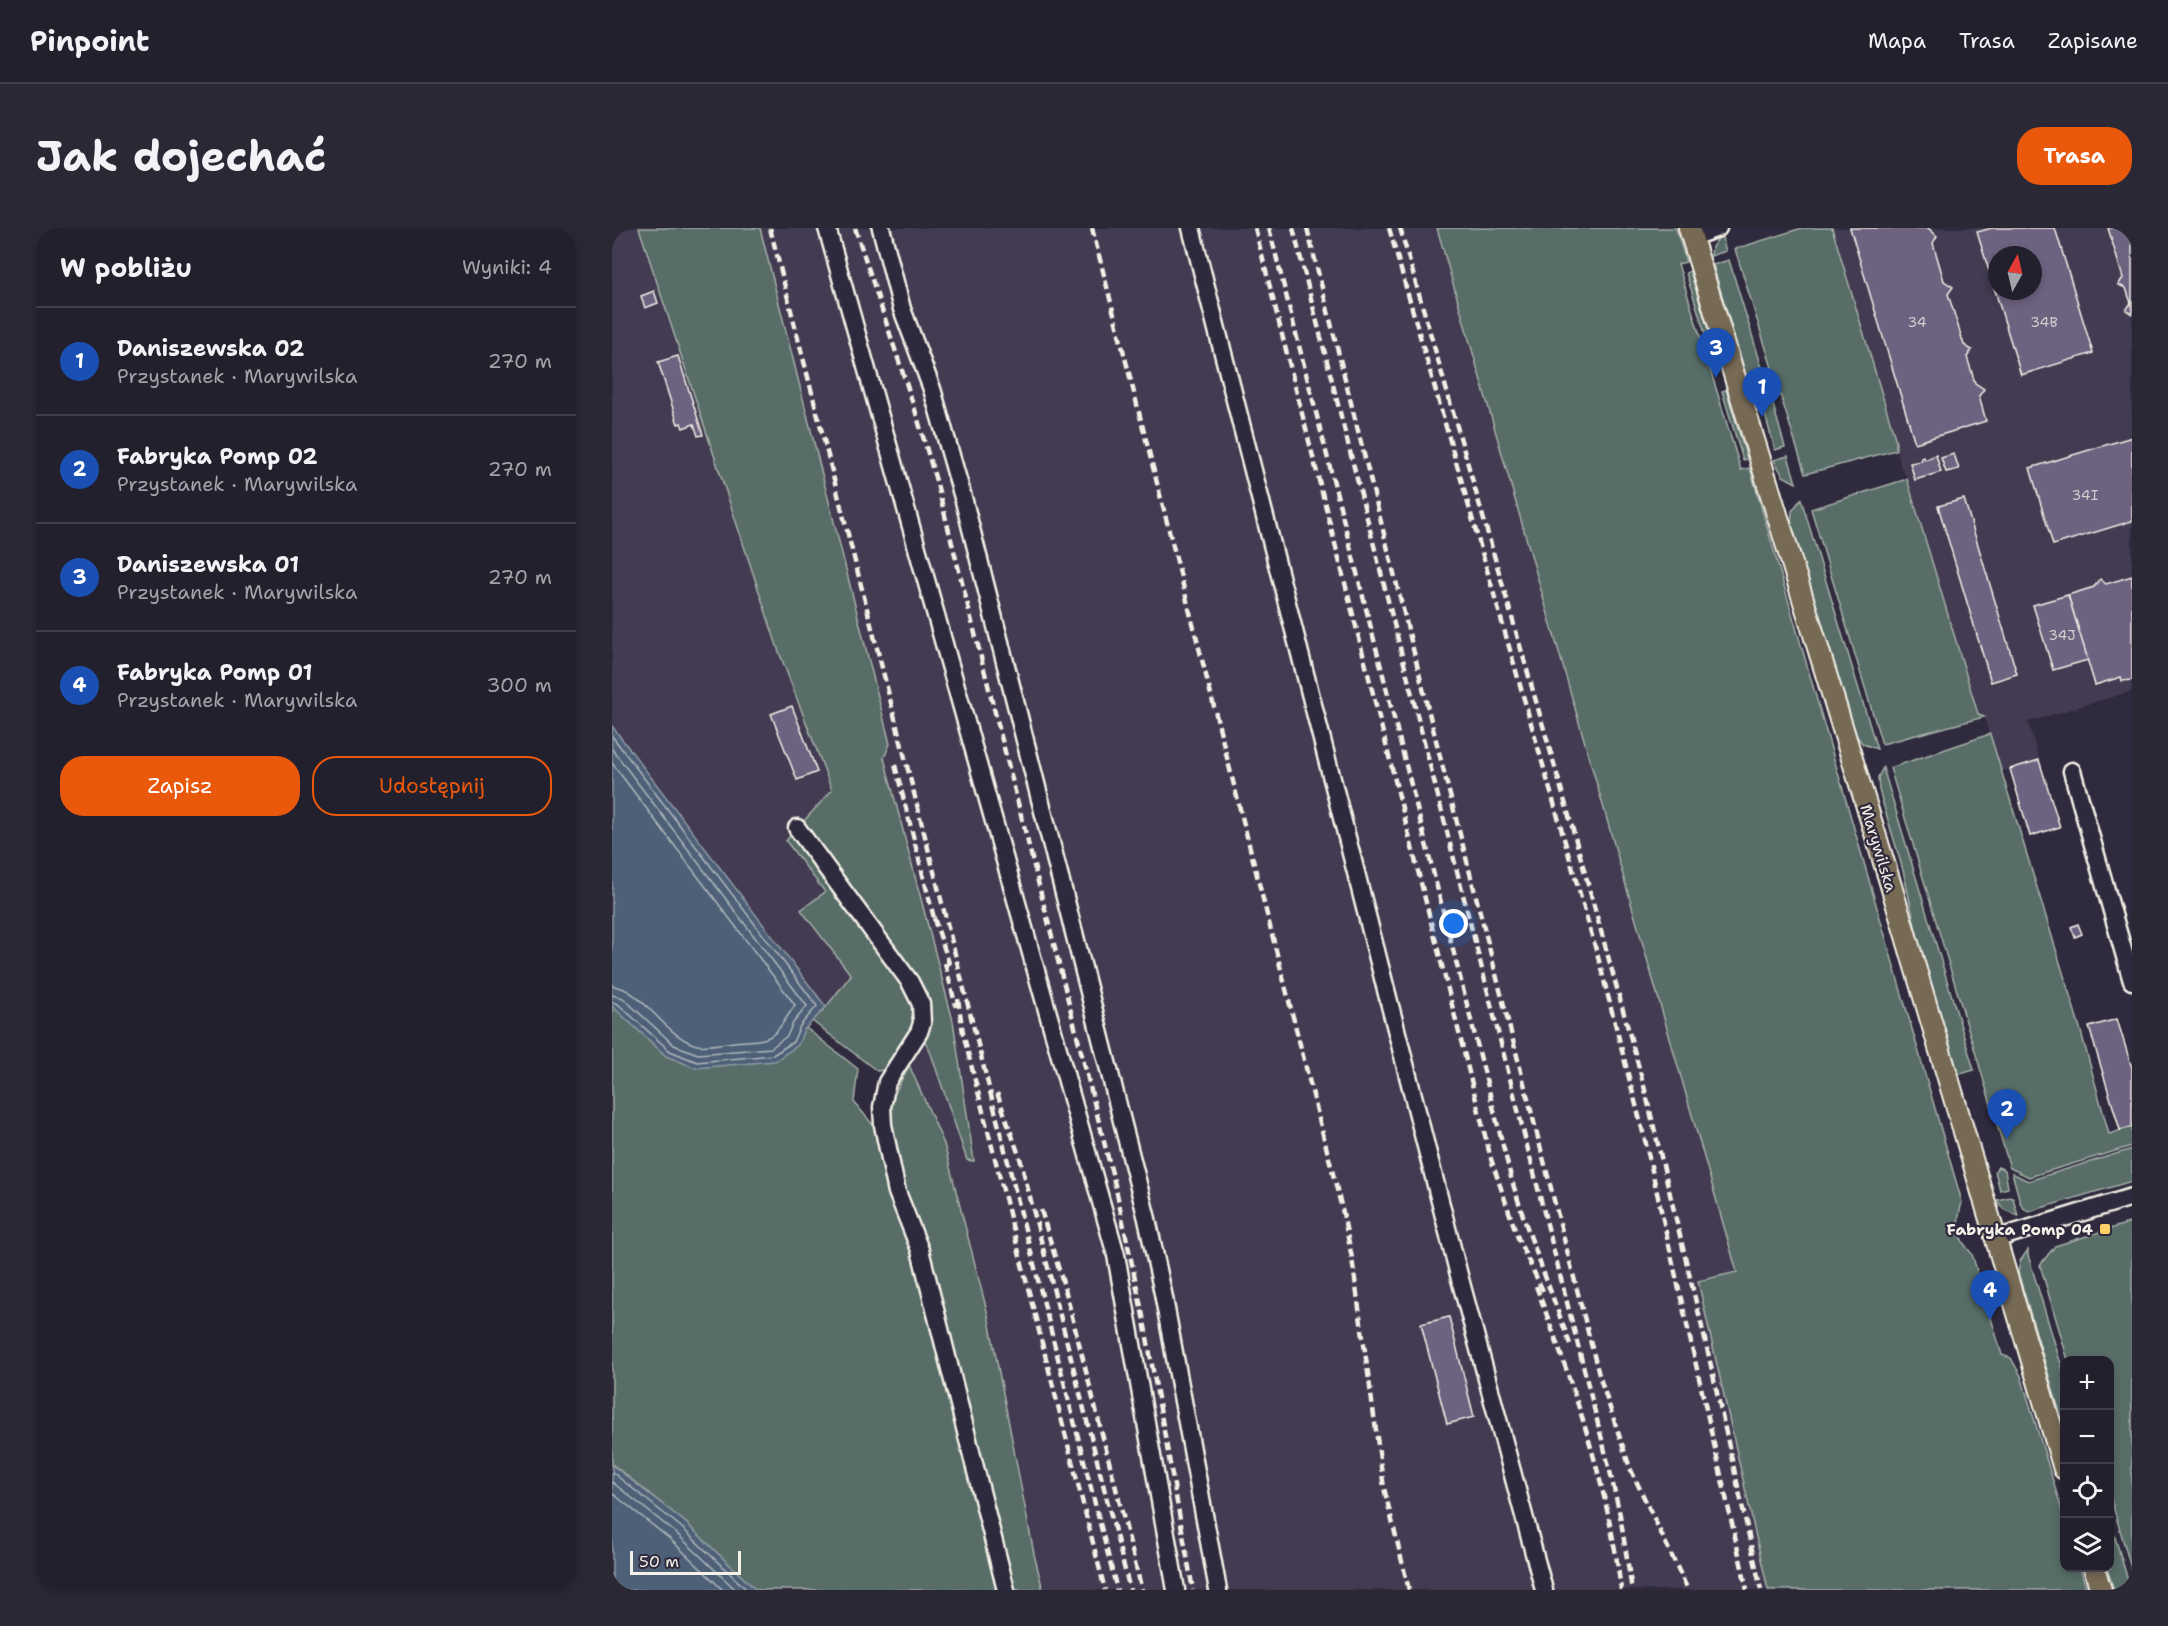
<!DOCTYPE html>
<html lang="pl">
<head>
<meta charset="utf-8">
<style>
  :root { --surface:#23202e; --page:#2b2836; --text:#f1f3f6; --muted:#a3a3aa; --line:#403e4a; --accent:#ea580c }
  body { margin:0; font-family:"Shantell Sans",sans-serif; background:var(--page); color:var(--text) }
  .controls { position:absolute; right:18px; bottom:18px; display:grid; overflow:hidden; border-radius:12px; box-shadow:0 3px 9px #0003 }
  .controls button { width:54px; height:54px; display:grid; place-items:center; padding:0; border:0; border-bottom:2px solid var(--line); background:var(--surface); color:var(--text); font:30px sans-serif }
  .compass { position:absolute; left:1376px; top:18px; width:54px; height:54px; border-radius:50%; background:var(--surface); box-shadow:0 3px 9px #0003; rotate:8deg }
  .scale { position:absolute; left:18px; bottom:15px; width:111px; box-sizing:border-box; padding-left:6px; border:3px solid #f4f1e8; border-top:0; font-size:16px; line-height:21px; white-space:nowrap; color:#f4f1e8; -webkit-text-stroke:4px #2f2a3d; paint-order:stroke }
  .you { position:absolute; left:842px; top:696px; width:21px; height:21px; margin:-15px; border:4px solid #fff; border-radius:50%; background:#1a73e8; box-shadow:0 0 0 9px #1a73e833 }
  .badge { display:grid; place-items:center; width:39px; height:39px; border-radius:50%; background:var(--accent); color:#fff; font-size:20px; font-weight:700 }
  .pin { position:absolute; translate:-50% -50px; filter:drop-shadow(0 2px 3px #0008) }
  .pin::after { content:''; position:absolute; top:32px; width:21px; height:18px; background:inherit; clip-path:polygon(0 0,100% 0,50% 100%) }
  .list { margin:0; padding:0; list-style:none }
  h2 { display:flex; justify-content:space-between; align-items:center; height:78px; margin:0; padding:0 24px; font-size:26px }
  h2 small { font-size:20px; font-weight:400; color:var(--muted) }
  .list li { display:grid; grid-template-columns:39px 1fr auto; gap:18px; align-items:center; box-sizing:border-box; height:108px; padding:0 24px; border-top:2px solid var(--line) }
  .list b { display:block; font-size:22px; white-space:nowrap }
  .list p { margin:0; font-size:20px; white-space:nowrap; color:var(--muted) }
  .list em { font-size:20px; font-style:normal; color:var(--muted) }
  .actions { display:flex; gap:12px; padding:18px 24px }
  .actions a { flex:1; padding:14px 0; border:2px solid var(--accent); border-radius:24px; text-align:center; font-size:21px; color:var(--accent) }
  .actions .main { background:var(--accent); color:#fff }
  .icon { flex:none; width:33px; height:33px; fill:none; stroke:currentColor; stroke-width:2; stroke-linecap:round; stroke-linejoin:round }
  .map { position:relative; flex:none; width:1520px; height:1362px; overflow:hidden; border-radius:24px }
  header { display:flex; align-items:center; gap:36px; box-sizing:border-box; height:84px; padding:0 30px; background:var(--surface); border-bottom:2px solid var(--line) }
  header strong { font-size:28px }
  nav { display:flex; gap:33px; margin-inline-start:auto; font-size:21px }
  .intro { display:flex; align-items:center; justify-content:space-between; box-sizing:border-box; height:144px; padding:0 36px }
  h1 { margin:0; font-size:42px }
  .button { padding:15px 27px; border-radius:24px; background:var(--accent); color:#fff; font-size:21px; font-weight:700 }
  main { display:flex; gap:36px; padding:0 36px }
  aside { flex:1; background:var(--surface); border-radius:24px; box-shadow:0 3px 9px #0003 }
  .map>svg:first-child { display:block }
  .built { fill:#423b51; fill-rule:evenodd }
  .green { fill:#586d68; stroke:#a6afa8; stroke-width:1.5 }
  .water { fill:#4d6178; stroke:#909ba5; stroke-width:1.5 }
  .lines { fill:none; stroke-linecap:round; stroke-linejoin:round }
  .shore { stroke:#b1b7bb; stroke-width:1.5 }
  .building { fill:#6d6280; stroke:#f4f1e8; stroke-width:1.5; fill-rule:evenodd }
  .minor-casing { stroke:#f4f1e8; stroke-width:21 }
  .major-casing { stroke:#f4f1e8; stroke-width:24 }
  .minor { stroke:#2f2a3d; stroke-width:16 }
  .major { stroke:#766a54; stroke-width:20 }
  .rail { stroke:#f4f1e8; stroke-width:4.5; stroke-dasharray:9 4.5; stroke-linecap:butt }
  .poi-dot { fill:#ffd166; stroke:#2f2a3d; stroke-width:2 }
  .labels { text-anchor:middle; stroke-width:4.5; stroke-linejoin:round; paint-order:stroke }
  .number-label { font-size:14px; fill:#d2cdce }
  .street-label { font-size:16px; fill:#f4f1e8; stroke:#2f2a3d }
  .poi-label { font-size:16px; font-weight:bold; fill:#f4f1e8; stroke:#2f2a3d; text-anchor:end }
</style>
</head>
<body>
<header>
<strong>Pinpoint</strong>
<nav><a>Mapa</a><a>Trasa</a><a>Zapisane</a></nav>
</header>
<div class="intro"><h1>Jak dojechać</h1><a class="button">Trasa</a></div>
<main>
<aside>
<h2>W pobliżu<small>Wyniki: 4</small></h2>
<ul class="list">
<li><span class="badge" style="background:#1a4fb4">1</span><div><b>Daniszewska 02</b><p>Przystanek · Marywilska</p></div><em>270 m</em></li>
<li><span class="badge" style="background:#1a4fb4">2</span><div><b>Fabryka Pomp 02</b><p>Przystanek · Marywilska</p></div><em>270 m</em></li>
<li><span class="badge" style="background:#1a4fb4">3</span><div><b>Daniszewska 01</b><p>Przystanek · Marywilska</p></div><em>270 m</em></li>
<li><span class="badge" style="background:#1a4fb4">4</span><div><b>Fabryka Pomp 01</b><p>Przystanek · Marywilska</p></div><em>300 m</em></li>
</ul>
<div class="actions"><a class="main">Zapisz</a><a>Udostępnij</a></div>
</aside>
<div class="map">
<svg width="1520" height="1362" viewBox="0 0 1520 1362">
  <rect width="100%" height="100%" fill="#2f2a3d"/>
  <filter id="ink" filterUnits="userSpaceOnUse"><feTurbulence type="fractalNoise" baseFrequency=".0167" numOctaves="2"/><feDisplacementMap in="SourceGraphic" scale="12" xChannelSelector="R" yChannelSelector="G"/><feConvolveMatrix kernelMatrix="1 2 1 2 8 2 1 2 1" color-interpolation-filters="sRGB"/></filter>
  <g filter="url(#ink)">
    <g class="built">
      <polygon points="0,0 27,0 167,424 220,562 174,613 213,665 189,682 239,747 214,779 0,498"/>
      <polygon points="148,0 825,0 1217,1362 431,1362 422,1326 376,1087 332,916 297,837 313,813 337,877 362,933 341,793 272,530 278,516"/>
      <path d="M 1220,0 L 1520,0 L 1520,463 L 1416,494 L 1448,599 L 1399,541 L 1389,543 L 1372,489 L 1366,486 L 1299,266 L 1298,255 L 1288,238 L 1284,213 ZM 1385,27 L 1421,27 L 1421,63 L 1385,63 Z"/>
    </g>
    <g class="green">
      <path d="M 27,0 L 148,0 L 278,516 L 272,530 L 341,793 L 362,933 L 355,932 L 319,826 L 313,813 C 321,795 322,780 313,762 L 190,595 L 220,562 L 167,424 Z"/>
      <path d="M 825,0 L 1064,0 L 1074,34 L 1066,36 L 1129,242 L 1138,240 L 1350,974 C 1344,998 1343,1007 1360,1026 L 1390,1127 L 1399,1130 L 1409,1148 L 1452,1289 L 1452,1340 L 1468,1340 L 1475,1362 L 1156,1362 L 1086,1053 L 1125,1044 Z"/>
      <polygon points="1190,0 1220,0 1284,213 1284,222 1193,246 1123,21"/>
      <polygon points="1109,6 1114,23 1099,28 1100,19"/>
      <polygon points="1117,32 1152,146 1141,171 1101,37"/>
      <polygon points="1078,43 1099,111 1095,112 1074,45"/>
      <polygon points="1154,152 1173,219 1163,222 1148,169"/>
      <polygon points="1114,162 1135,231 1131,232 1110,163"/>
      <polygon points="1176,228 1184,255 1171,248 1162,232"/>
      <polygon points="1295,251 1366,486 1372,489 1270,516 1199,281"/>
      <polygon points="1189,271 1265,521 1251,516 1242,505 1179,296 1180,283"/>
      <polygon points="1378,506 1468,800 1497,906 1520,899 1520,918 1417,949 1398,940 1278,540"/>
      <polygon points="1271,540 1362,842 1348,846 1341,834 1309,725 1291,642 1267,562 1266,549"/>
      <polygon points="181,604 300,769 303,789 299,801 272,842 265,843 200,793 214,779 239,747 189,682 213,664 174,613"/>
      <polygon points="0,778 19,795 192,802 194,800 246,841 242,874 266,903 302,1022 388,1362 144,1362 73,1294 0,1236"/>
      <polygon points="297,837 332,916 376,1087 422,1326 431,1362 402,1362 315,1019 292,959 279,900 277,877"/>
      <polygon points="1520,921 1520,953 1416,984 1409,977 1400,945 1416,953"/>
      <polygon points="1386,939 1393,942 1396,960 1388,962 1383,943"/>
      <polygon points="1398,969 1401,970 1406,988 1391,981 1385,972"/>
      <polygon points="1520,994 1520,1343 1498,1268 1498,1132 1456,1132 1428,1037 1443,1018"/>
      <polygon points="1416,1022 1416,1027 1452,1146 1452,1198 1406,1044 1408,1033"/>
      <polygon points="1498,1293 1519,1362 1502,1362 1495,1340 1498,1340"/>
    </g>
    <g class="water">
      <polygon points="0,498 214,779 192,802 186,817 163,833 84,840 54,828 0,778"/>
      <polygon points="0,1237 73,1294 144,1362 0,1362"/>
    </g>
    <g class="lines">
      <g class="shore">
        <polyline points="0,508 205,778 188,798 181,814 161,827 85,834 58,823 6,776 0,774"/>
        <polyline points="0,521 195,778 181,795 175,808 159,820 86,826 62,817 11,770 0,767"/>
        <path d="M 0,535 L 183,777 C 159,812 165,811 122,814 C 111,815 96,819 85,817 C 52,809 30,759 0,758"/>
        <polyline points="0,1244 69,1299 135,1362"/>
        <polyline points="0,1254 64,1305 124,1362"/>
        <polyline points="0,1265 58,1311 111,1362"/>
      </g>
    </g>
    <g class="building">
      <polygon points="1238,0 1316,0 1325,8 1321,15 1332,53 1341,59 1336,66 1352,117 1360,122 1355,129 1363,155 1372,161 1367,168 1374,193 1303,215"/>
      <path d="M 1380,0 L 1443,0 L 1481,125 L 1409,147 L 1365,4 ZM 1385,27 L 1421,27 L 1421,63 L 1385,63 Z"/>
      <polygon points="1496,0 1520,0 1520,86 1514,82 1519,75 1514,60 1506,57 1511,50"/>
      <polygon points="42,63 46,75 33,80 29,68"/>
      <polygon points="66,128 91,207 86,208 82,196 71,200 69,195 66,196 46,134"/>
      <polygon points="1520,209 1520,293 1441,317 1418,240"/>
      <polygon points="1342,226 1347,241 1334,244 1329,230"/>
      <polygon points="1324,227 1329,244 1303,252 1298,235 1310,233 1309,230 1312,229 1313,232"/>
      <polygon points="1352,271 1405,446 1379,454 1326,278"/>
      <polygon points="1520,348 1520,452 1510,453 1509,449 1483,457 1456,367 1482,359 1488,351 1494,356"/>
      <polygon points="1456,367 1476,432 1441,442 1421,377"/>
      <polygon points="180,478 205,544 185,552 159,486"/>
      <polygon points="1427,532 1448,599 1418,608 1398,541"/>
      <polygon points="1466,696 1470,706 1463,709 1459,699"/>
      <polygon points="1505,791 1520,840 1520,899 1508,902 1477,799"/>
      <polygon points="837,1089 862,1189 835,1196 809,1096"/>
    </g>
    <g class="lines">
      <g class="minor-casing">
        <g id="minor">
          <polyline points="215,0 504,1027 564,1362"/>
          <polyline points="269,0 290,81 320,161 352,273 535,991 551,1065 606,1362"/>
          <polyline points="579,0 848,1051 932,1362"/>
          <polyline points="1080,9 1106,0"/>
          <polyline points="1460,543 1520,753"/>
          <polyline points="185,600 298,754 309,776 310,795 307,804 275,854 270,879 271,897 285,964 308,1022 394,1362"/>
          <polyline points="1383,1011 1520,969"/>
        </g>
      </g>
      <g class="major-casing">
        <g id="major">
          <polyline points="1077,0 1277,651 1452,1241"/>
          <polyline points="1482,1340 1489,1362"/>
        </g>
      </g>
      <use href="#minor" class="minor"/>
      <use href="#major" class="major"/>
      <g class="rail">
        <polyline points="158,0 505,1362"/>
        <polyline points="243,0 304,185 325,256 504,961 532,1093 581,1362"/>
        <polyline points="480,0 731,985 740,1030 772,1260 797,1362"/>
        <polyline points="643,0 879,931 907,1013 932,1065"/>
        <polyline points="657,0 900,953 913,994 958,1116"/>
        <polyline points="681,0 998,1243 1008,1287 1020,1362"/>
        <polyline points="695,0 832,544 987,1147 1018,1240 1076,1362"/>
        <polyline points="777,0 986,729 1034,916 1135,1362"/>
        <polyline points="788,0 961,602 1032,858 1095,1120 1149,1362"/>
        <polyline points="283,537 324,698"/>
        <polyline points="322,690 339,741"/>
        <polyline points="333,735 344,779"/>
        <polyline points="346,771 351,805 493,1362"/>
        <polyline points="385,865 408,930 518,1362"/>
        <polyline points="429,982 454,1065 530,1362"/>
        <path d="M 924,1058 C 961,1157 996,1256 1009,1362"/>
      </g>
    </g>
  </g>
  <rect class="poi-dot" x="1487" y="995" width="12" height="12" rx="3"/>
  <g class="labels">
    <g class="number-label">
      <text x="1305" y="99">34</text>
      <text x="1432" y="99">34B</text>
      <text x="1473" y="272">34I</text>
      <text x="1450" y="412">34J</text>
    </g>
    <g class="street-label">
      <text transform="translate(1267 620) rotate(73)" y="6">Marywilska</text>
    </g>
    <g class="poi-label">
      <text x="1481" y="1007">Fabryka Pomp 04</text>
    </g>
  </g>
</svg>
<div class="controls">
<button>+</button>
<button>−</button>
<button><svg class="icon" aria-label="locate" viewBox="0 0 24 24"><circle cx="12" cy="12" r="6"/><path d="M12 2v4M12 18v4M2 12h4M18 12h4"/></svg></button>
<button><svg class="icon" aria-label="layers" viewBox="0 0 24 24"><path d="M12 4l9 5-9 5-9-5zM3 14l9 5 9-5"/></svg></button>
</div>
<svg class="compass" viewBox="-18 -18 36 36"><path d="M0-13l5 13h-10z" fill="#e53935"/><path d="M0 13l5-13h-10z" fill="#a3a3aa"/></svg>
<div class="scale">50 m</div>
<div class="you"></div>
<div class="pin badge" style="left:1150px;top:189px;background:#1a4fb4">1</div>
<div class="pin badge" style="left:1395px;top:911px;background:#1a4fb4">2</div>
<div class="pin badge" style="left:1104px;top:150px;background:#1a4fb4">3</div>
<div class="pin badge" style="left:1378px;top:1092px;background:#1a4fb4">4</div>
</div>
</main>
</body>
</html>
